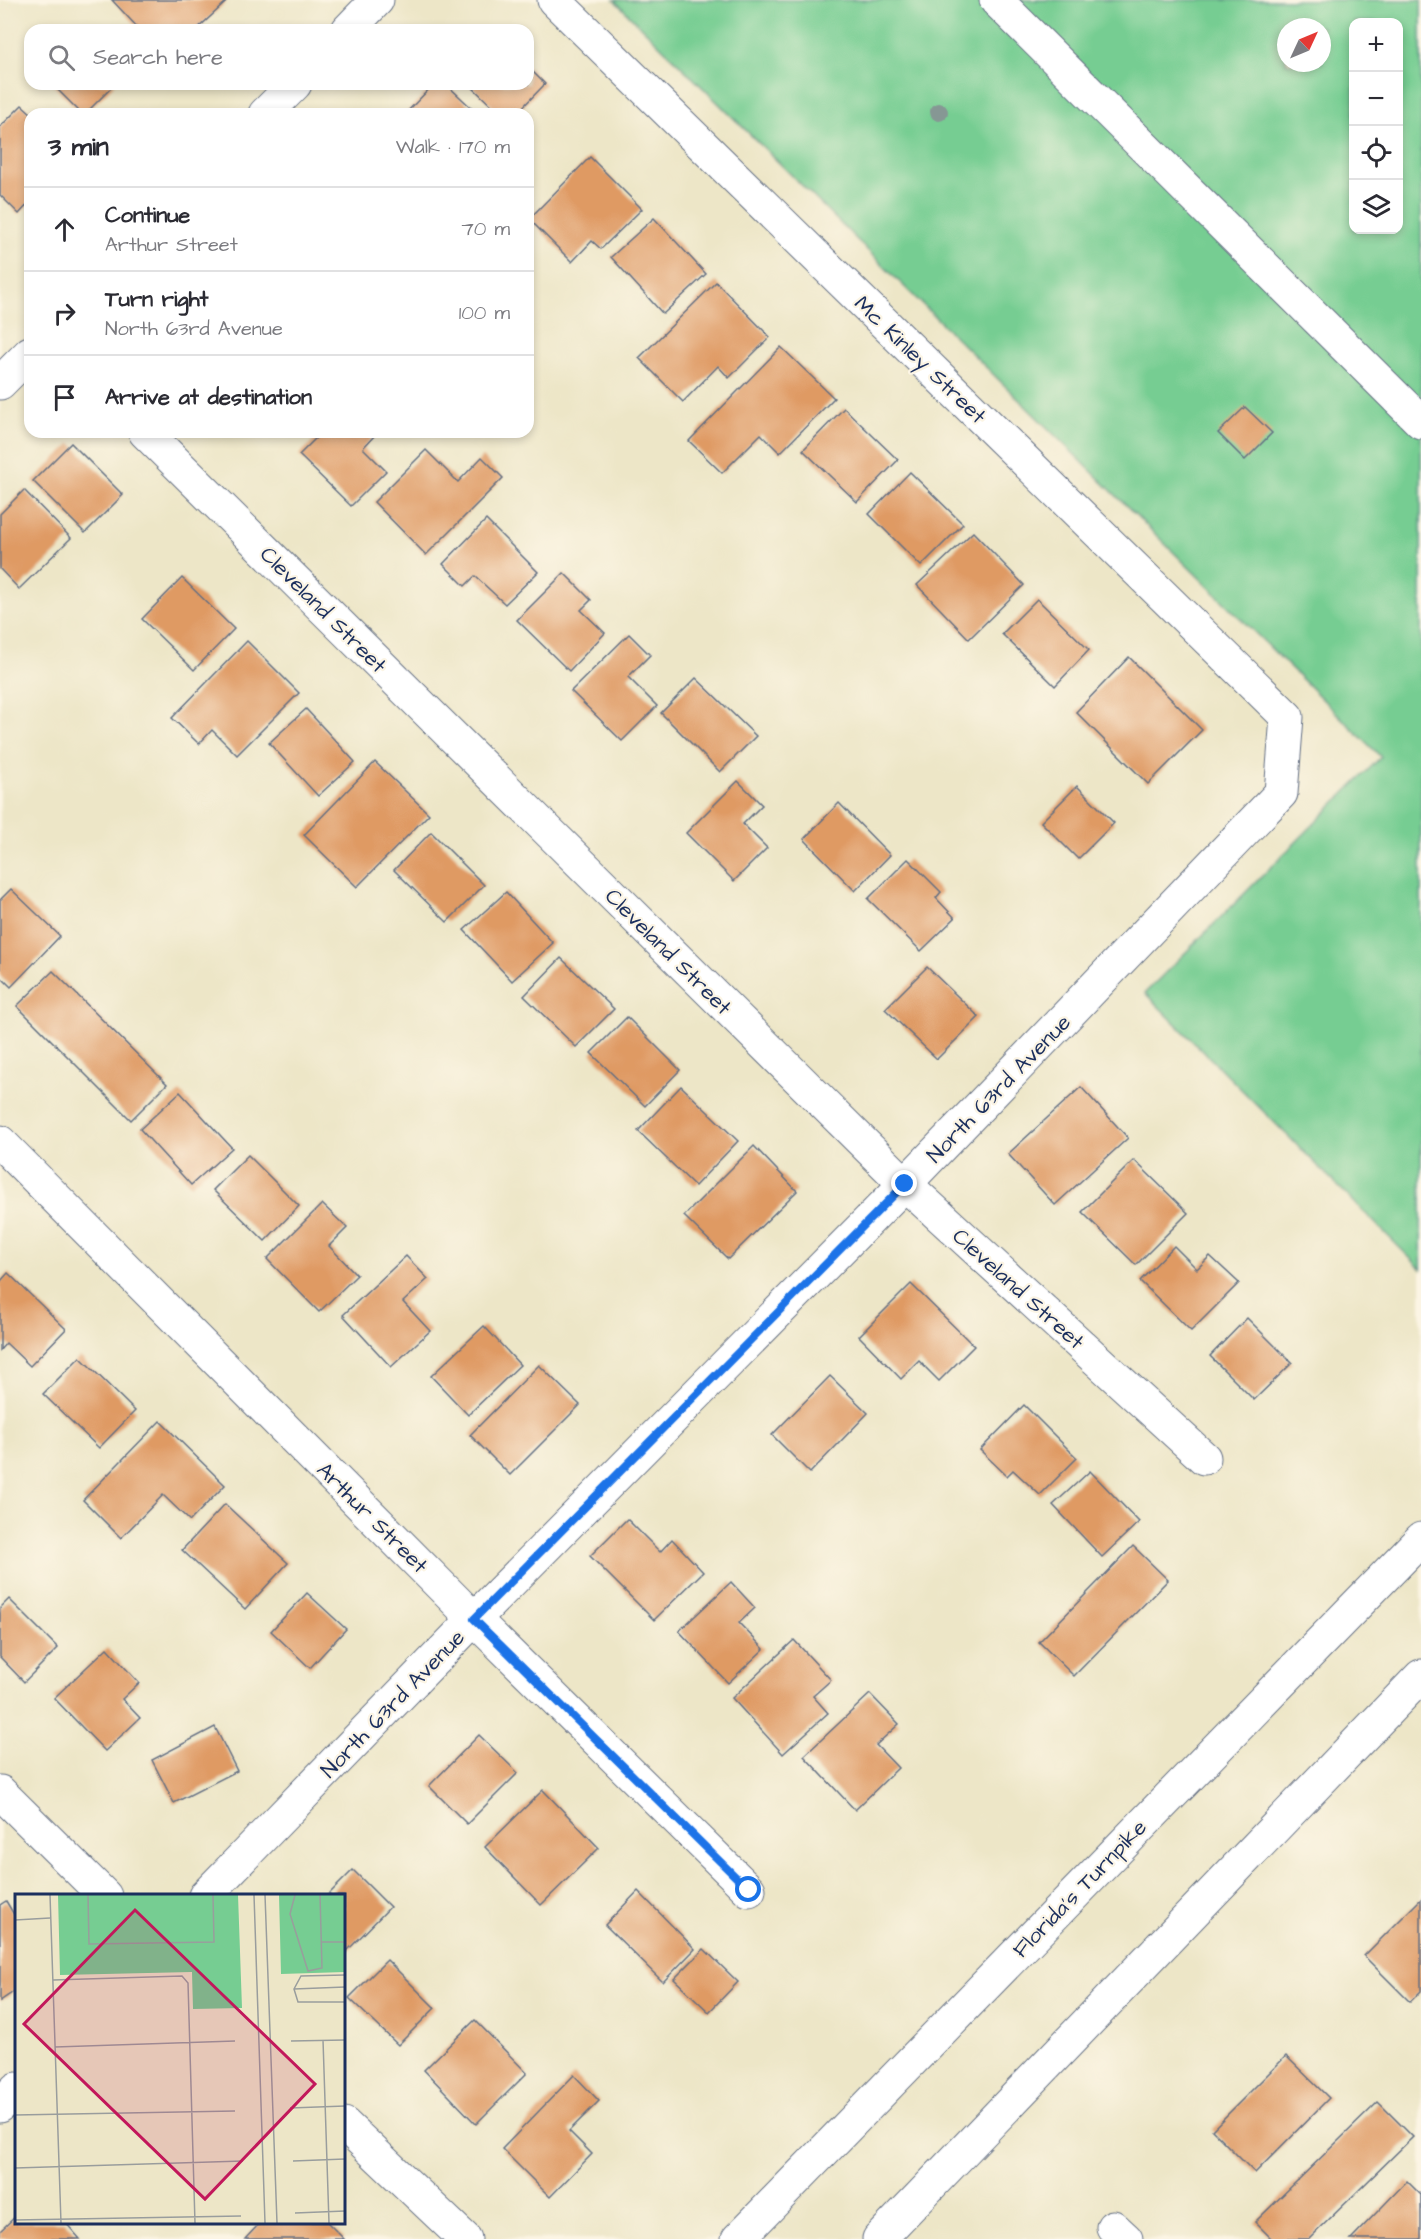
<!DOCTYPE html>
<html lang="en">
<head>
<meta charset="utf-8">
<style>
  :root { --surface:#fff; --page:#f7f7f7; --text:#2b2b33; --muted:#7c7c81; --line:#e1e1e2 }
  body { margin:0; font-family:"Architects Daughter",sans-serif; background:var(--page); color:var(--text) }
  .controls { position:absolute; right:18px; top:18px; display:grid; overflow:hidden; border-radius:12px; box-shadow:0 3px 9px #0003 }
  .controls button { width:54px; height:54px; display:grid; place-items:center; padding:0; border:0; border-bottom:2px solid var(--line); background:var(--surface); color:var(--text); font:30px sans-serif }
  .compass { position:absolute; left:1277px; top:18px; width:54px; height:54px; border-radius:50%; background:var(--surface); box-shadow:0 3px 9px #0003; rotate:46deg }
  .stop { position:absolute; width:18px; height:18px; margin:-14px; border:4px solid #1a73e8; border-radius:50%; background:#fff }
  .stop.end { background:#1a73e8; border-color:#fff; box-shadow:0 2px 6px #0008 }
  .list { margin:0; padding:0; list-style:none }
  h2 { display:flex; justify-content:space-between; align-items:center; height:78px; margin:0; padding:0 24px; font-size:26px }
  h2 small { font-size:20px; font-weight:400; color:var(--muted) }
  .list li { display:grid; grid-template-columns:39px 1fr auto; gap:18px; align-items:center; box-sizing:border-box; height:84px; padding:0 24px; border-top:2px solid var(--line) }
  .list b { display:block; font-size:22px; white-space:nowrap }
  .list p { margin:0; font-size:20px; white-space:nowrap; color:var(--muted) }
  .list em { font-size:20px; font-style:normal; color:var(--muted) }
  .icon { flex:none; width:33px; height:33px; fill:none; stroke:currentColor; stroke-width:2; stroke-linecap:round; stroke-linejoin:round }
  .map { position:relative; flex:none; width:1421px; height:2239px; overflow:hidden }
  .search { position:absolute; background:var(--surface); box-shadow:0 3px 9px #0003; left:24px; top:24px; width:510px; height:66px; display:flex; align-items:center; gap:15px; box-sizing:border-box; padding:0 21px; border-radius:18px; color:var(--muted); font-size:22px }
  .panel { position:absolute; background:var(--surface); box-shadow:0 3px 9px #0003; left:24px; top:108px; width:510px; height:330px; border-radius:18px }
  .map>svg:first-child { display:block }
  .green { fill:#76cd92; stroke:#487e78; stroke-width:1.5; fill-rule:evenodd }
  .building { fill:#df9a64 }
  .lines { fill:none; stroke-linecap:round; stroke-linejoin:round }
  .minor-casing { stroke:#646f83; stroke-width:35 }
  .highway-casing { stroke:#646f83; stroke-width:35 }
  .minor { stroke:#fff; stroke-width:33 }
  .highway { stroke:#fff; stroke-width:33 }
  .tree { fill:#869794 }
  .route { stroke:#1a73e8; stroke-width:8 }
  .labels { text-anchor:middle; stroke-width:4.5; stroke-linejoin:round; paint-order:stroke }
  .street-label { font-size:22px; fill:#1b2f5e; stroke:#fcf5e5 }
  .inset-road { fill:none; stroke:#999d9d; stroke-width:1.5 }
  .view { fill:#c2185b; fill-opacity:0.15; stroke:#c2185b; stroke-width:3 }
  .inset-edge { fill:none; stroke:#1b2f5e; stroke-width:3 }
</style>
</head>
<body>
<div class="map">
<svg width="1421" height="2239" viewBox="0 0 1421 2239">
  <rect width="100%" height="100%" fill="#fcf5e5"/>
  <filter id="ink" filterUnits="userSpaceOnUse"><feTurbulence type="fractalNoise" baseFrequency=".0167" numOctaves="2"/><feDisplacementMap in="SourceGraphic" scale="12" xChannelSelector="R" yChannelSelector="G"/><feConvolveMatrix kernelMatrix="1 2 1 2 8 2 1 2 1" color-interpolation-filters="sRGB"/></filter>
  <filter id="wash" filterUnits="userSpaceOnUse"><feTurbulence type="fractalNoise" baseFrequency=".008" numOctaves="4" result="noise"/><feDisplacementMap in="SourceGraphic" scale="24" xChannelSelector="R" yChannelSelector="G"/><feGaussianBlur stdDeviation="1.35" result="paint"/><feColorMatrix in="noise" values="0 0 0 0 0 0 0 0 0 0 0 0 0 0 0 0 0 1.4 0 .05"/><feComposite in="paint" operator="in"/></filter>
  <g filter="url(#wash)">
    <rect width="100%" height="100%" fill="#ede6c7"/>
    <path class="green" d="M 614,0 L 1421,0 L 1421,1269 L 1145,993 L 1381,757 ZM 1354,22 L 1398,22 L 1398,230 L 1354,230 ZM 1286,27 L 1322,27 L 1322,63 L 1286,63 Z"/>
    <g id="blocks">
      <g class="building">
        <polygon points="112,0 225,0 226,2 196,30 140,30"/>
        <polygon points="528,67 545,84 516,114 500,114 469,84 528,84"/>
        <polygon points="52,84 115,84 85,114 82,114"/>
        <polygon points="434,84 446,84 478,114 405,114"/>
        <polygon points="22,105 32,114 30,202 19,214 0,195 0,127"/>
        <polygon points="590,157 642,209 601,249 592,241 572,262 529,219"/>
        <polygon points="654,218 706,274 663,314 611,257"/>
        <polygon points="716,282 770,337 729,378 718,366 683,402 639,358"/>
        <polygon points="781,347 834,398 780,453 761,434 722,473 689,441"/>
        <polygon points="1245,407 1272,433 1245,460 1218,433"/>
        <polygon points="844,408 898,460 857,502 803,450"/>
        <polygon points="322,432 372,432 375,435 363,448 386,471 351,506 299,455"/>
        <polygon points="71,443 123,495 85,533 33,481"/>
        <polygon points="426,450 458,482 482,457 503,478 426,555 374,502"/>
        <polygon points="910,472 963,524 921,566 869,514"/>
        <polygon points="24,490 71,538 19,589 0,569 0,514"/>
        <polygon points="486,520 538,572 505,604 475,576 465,586 443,564"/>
        <polygon points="973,532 1024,585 969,639 917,585"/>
        <polygon points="564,573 591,600 581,610 605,633 569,671 517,620"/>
        <polygon points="182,578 234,629 194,670 142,619"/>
        <polygon points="1037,599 1089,650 1055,686 1002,634"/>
        <polygon points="629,634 650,655 628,677 657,706 622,741 571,691"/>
        <polygon points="247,641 299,693 237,755 212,730 199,744 172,718"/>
        <polygon points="1129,657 1202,730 1148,784 1076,712"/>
        <polygon points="696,678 756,736 720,772 661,713"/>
        <polygon points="306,709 355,762 318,796 269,743"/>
        <polygon points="375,762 429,814 357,887 304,835"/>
        <polygon points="738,781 762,805 743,824 767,848 734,881 686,833"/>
        <polygon points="1077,786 1114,823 1078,859 1041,822"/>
        <polygon points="839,803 890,855 855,891 804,839"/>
        <polygon points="431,832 484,885 447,922 394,870"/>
        <polygon points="908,859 941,892 936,898 955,918 921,951 868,899"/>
        <polygon points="11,889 60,936 11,987 0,976 0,900"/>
        <polygon points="506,892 553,943 512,981 464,930"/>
        <polygon points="561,958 614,1009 576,1047 524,996"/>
        <polygon points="927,967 979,1017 937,1059 885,1009"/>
        <polygon points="53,971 167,1084 131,1120 17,1006"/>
        <polygon points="627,1017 680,1070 645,1106 591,1053"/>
        <polygon points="681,1086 738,1141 695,1186 638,1131"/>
        <polygon points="1081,1087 1128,1138 1055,1205 1008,1154"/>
        <polygon points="180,1092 232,1148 191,1185 140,1129"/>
        <polygon points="754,1146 797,1191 728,1259 684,1216"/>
        <polygon points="248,1155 299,1206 265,1241 213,1190"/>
        <polygon points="1134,1160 1188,1213 1136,1265 1082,1212"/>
        <polygon points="322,1204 347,1228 329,1246 357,1275 319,1312 267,1259"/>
        <polygon points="1174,1246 1197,1269 1210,1256 1239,1283 1191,1331 1140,1281"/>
        <polygon points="406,1256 428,1279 403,1302 430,1331 391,1367 343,1315"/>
        <polygon points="8,1273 66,1329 30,1366 6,1343 0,1350 0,1282"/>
        <polygon points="911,1284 974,1346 939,1381 919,1361 901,1379 859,1336"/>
        <polygon points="1247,1318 1292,1363 1254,1400 1210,1356"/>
        <polygon points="484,1326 520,1365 468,1415 431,1376"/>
        <polygon points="80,1357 135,1411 99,1448 43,1394"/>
        <polygon points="539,1365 580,1405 510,1475 470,1435"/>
        <polygon points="830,1376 868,1413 810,1473 772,1435"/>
        <polygon points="1024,1405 1077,1458 1040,1495 1013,1470 1007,1476 980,1450"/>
        <polygon points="160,1421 225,1485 190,1521 163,1495 121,1538 83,1500"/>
        <polygon points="1090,1471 1139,1522 1102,1557 1053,1505"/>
        <polygon points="225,1504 288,1563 245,1609 182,1550"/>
        <polygon points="627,1519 660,1552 672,1539 703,1572 654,1620 590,1556"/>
        <polygon points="1133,1546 1168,1580 1074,1676 1039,1642"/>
        <polygon points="731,1582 755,1608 739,1623 764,1649 728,1683 679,1631"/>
        <polygon points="307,1593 346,1629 310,1668 271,1631"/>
        <polygon points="9,1599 58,1648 24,1682 0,1657 0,1608"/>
        <polygon points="794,1640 831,1680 813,1696 828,1713 783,1754 732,1698"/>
        <polygon points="107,1648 139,1683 122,1699 140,1718 105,1751 54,1698"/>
        <polygon points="870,1694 899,1724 876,1745 898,1768 855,1810 804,1756"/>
        <polygon points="215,1727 237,1771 174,1803 152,1760"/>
        <polygon points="479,1735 518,1773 467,1824 429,1786"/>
        <polygon points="543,1790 599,1848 541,1905 485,1847"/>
        <polygon points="353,1870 390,1907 344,1954 344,1896 327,1896"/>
        <polygon points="638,1891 695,1949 663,1982 605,1925"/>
        <polygon points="1421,1899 1421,1991 1410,2002 1364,1956"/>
        <polygon points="6,1901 16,1918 16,1990 0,2001 0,1905"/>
        <polygon points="704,1949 738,1982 709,2012 674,1979"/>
        <polygon points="387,1960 435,2008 398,2045 349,1998"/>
        <polygon points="475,2020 527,2073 476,2124 424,2070"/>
        <polygon points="1286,2056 1329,2098 1255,2173 1212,2130"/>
        <polygon points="574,2075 599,2101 569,2131 592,2154 550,2197 502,2149"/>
        <polygon points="1378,2102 1413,2137 1309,2239 1272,2239 1255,2222"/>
        <polygon points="1407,2181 1421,2195 1421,2239 1351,2239"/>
        <polygon points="16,2216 16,2222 65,2222 80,2239 0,2239 0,2231"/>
        <polygon points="261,2222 327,2222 344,2239 245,2239"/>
      </g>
    </g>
  </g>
  <g filter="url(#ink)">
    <use href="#blocks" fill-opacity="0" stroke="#646f83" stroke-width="1.5"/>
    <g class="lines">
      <g class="minor-casing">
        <g id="minor">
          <polyline points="996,0 1421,422"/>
          <polyline points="348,30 377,0"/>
          <polyline points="265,114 295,84"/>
          <polyline points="0,383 30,353"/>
          <polyline points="145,432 905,1184 1204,1458"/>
          <polyline points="0,1142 474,1619 749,1890"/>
          <polyline points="0,1792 105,1896"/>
          <polyline points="205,1896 474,1619 905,1184 1281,793 1287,717 554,0"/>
          <polyline points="0,2106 16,2089"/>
          <polyline points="344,2124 465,2239"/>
          <polyline points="1113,2227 1126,2239"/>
        </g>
      </g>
      <g class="highway-casing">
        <g id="highway">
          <polyline points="738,2239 1421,1539"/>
          <polyline points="879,2239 1421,1676"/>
        </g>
      </g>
      <use href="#minor" class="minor"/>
      <use href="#highway" class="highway"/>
    </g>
    <circle class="tree" cx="939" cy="112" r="9"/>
  </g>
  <g class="lines" filter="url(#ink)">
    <polyline class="route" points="749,1890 474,1619 905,1184"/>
  </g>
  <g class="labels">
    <g class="street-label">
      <text transform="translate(921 359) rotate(44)" y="8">Mc Kinley Street</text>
      <text transform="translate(324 609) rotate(45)" y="8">Cleveland Street</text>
      <text transform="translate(669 951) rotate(45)" y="8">Cleveland Street</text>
      <text transform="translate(998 1088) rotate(-46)" y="8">North 63rd Avenue</text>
      <text transform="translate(1019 1288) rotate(42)" y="8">Cleveland Street</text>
      <text transform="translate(373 1517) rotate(45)" y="8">Arthur Street</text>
      <text transform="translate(392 1703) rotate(-46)" y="8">North 63rd Avenue</text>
      <text transform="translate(1079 1888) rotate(-46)" y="8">Florida's Turnpike</text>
    </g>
  </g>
  <g transform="translate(15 1894)">
    <rect width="330" height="330" fill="#ede6c7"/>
    <path d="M 43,1 L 223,1 L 227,114 L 178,115 L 177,78 L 45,81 ZM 264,1 L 330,1 L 330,78 L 266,80 Z" fill="#76cd92"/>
    <path class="inset-road" d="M 35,1 L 46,329M 73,1 L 74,50 L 199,48 L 198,1M 239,1 L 250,329M 250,1 L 262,329M 280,1 L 275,20 L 293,77 L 307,74 L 305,1M 0,26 L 35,24M 306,48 L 330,48M 330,81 L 286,82 L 279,95 L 283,108 L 330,108M 38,86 L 167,82 L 173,89 L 180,329M 279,95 L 330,93M 308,146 L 314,329M 276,147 L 330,146M 40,153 L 220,147M 275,214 L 330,212M 0,221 L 220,217M 278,267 L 330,265M 0,274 L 228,267M 280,319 L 330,317M 0,326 L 226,322"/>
    <path class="view" d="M 120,16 L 300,190 L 190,305 L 9,130 Z"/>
    <rect width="330" height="330" class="inset-edge"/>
  </g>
</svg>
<div class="controls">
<button>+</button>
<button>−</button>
<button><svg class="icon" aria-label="locate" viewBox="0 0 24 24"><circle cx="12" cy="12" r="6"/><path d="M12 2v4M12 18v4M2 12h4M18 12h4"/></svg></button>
<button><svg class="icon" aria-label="layers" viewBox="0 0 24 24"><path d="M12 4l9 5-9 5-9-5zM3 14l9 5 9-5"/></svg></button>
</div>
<svg class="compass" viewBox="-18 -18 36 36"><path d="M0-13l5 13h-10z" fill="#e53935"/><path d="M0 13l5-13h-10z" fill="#7c7c81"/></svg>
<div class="stop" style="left:749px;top:1890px"></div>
<div class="stop end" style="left:905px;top:1184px"></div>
<div class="search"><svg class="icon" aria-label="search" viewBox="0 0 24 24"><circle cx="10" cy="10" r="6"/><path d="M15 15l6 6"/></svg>Search here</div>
<section class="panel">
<h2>3 min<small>Walk · 170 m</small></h2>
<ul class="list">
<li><svg class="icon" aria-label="ahead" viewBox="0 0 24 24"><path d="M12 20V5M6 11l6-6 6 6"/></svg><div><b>Continue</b><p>Arthur Street</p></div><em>70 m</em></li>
<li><svg class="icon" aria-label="right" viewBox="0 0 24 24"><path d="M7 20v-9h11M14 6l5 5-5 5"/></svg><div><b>Turn right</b><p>North 63rd Avenue</p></div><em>100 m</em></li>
<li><svg class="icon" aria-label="arrive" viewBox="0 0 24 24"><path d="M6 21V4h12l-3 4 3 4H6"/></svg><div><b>Arrive at destination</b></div></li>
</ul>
</section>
</div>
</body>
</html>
